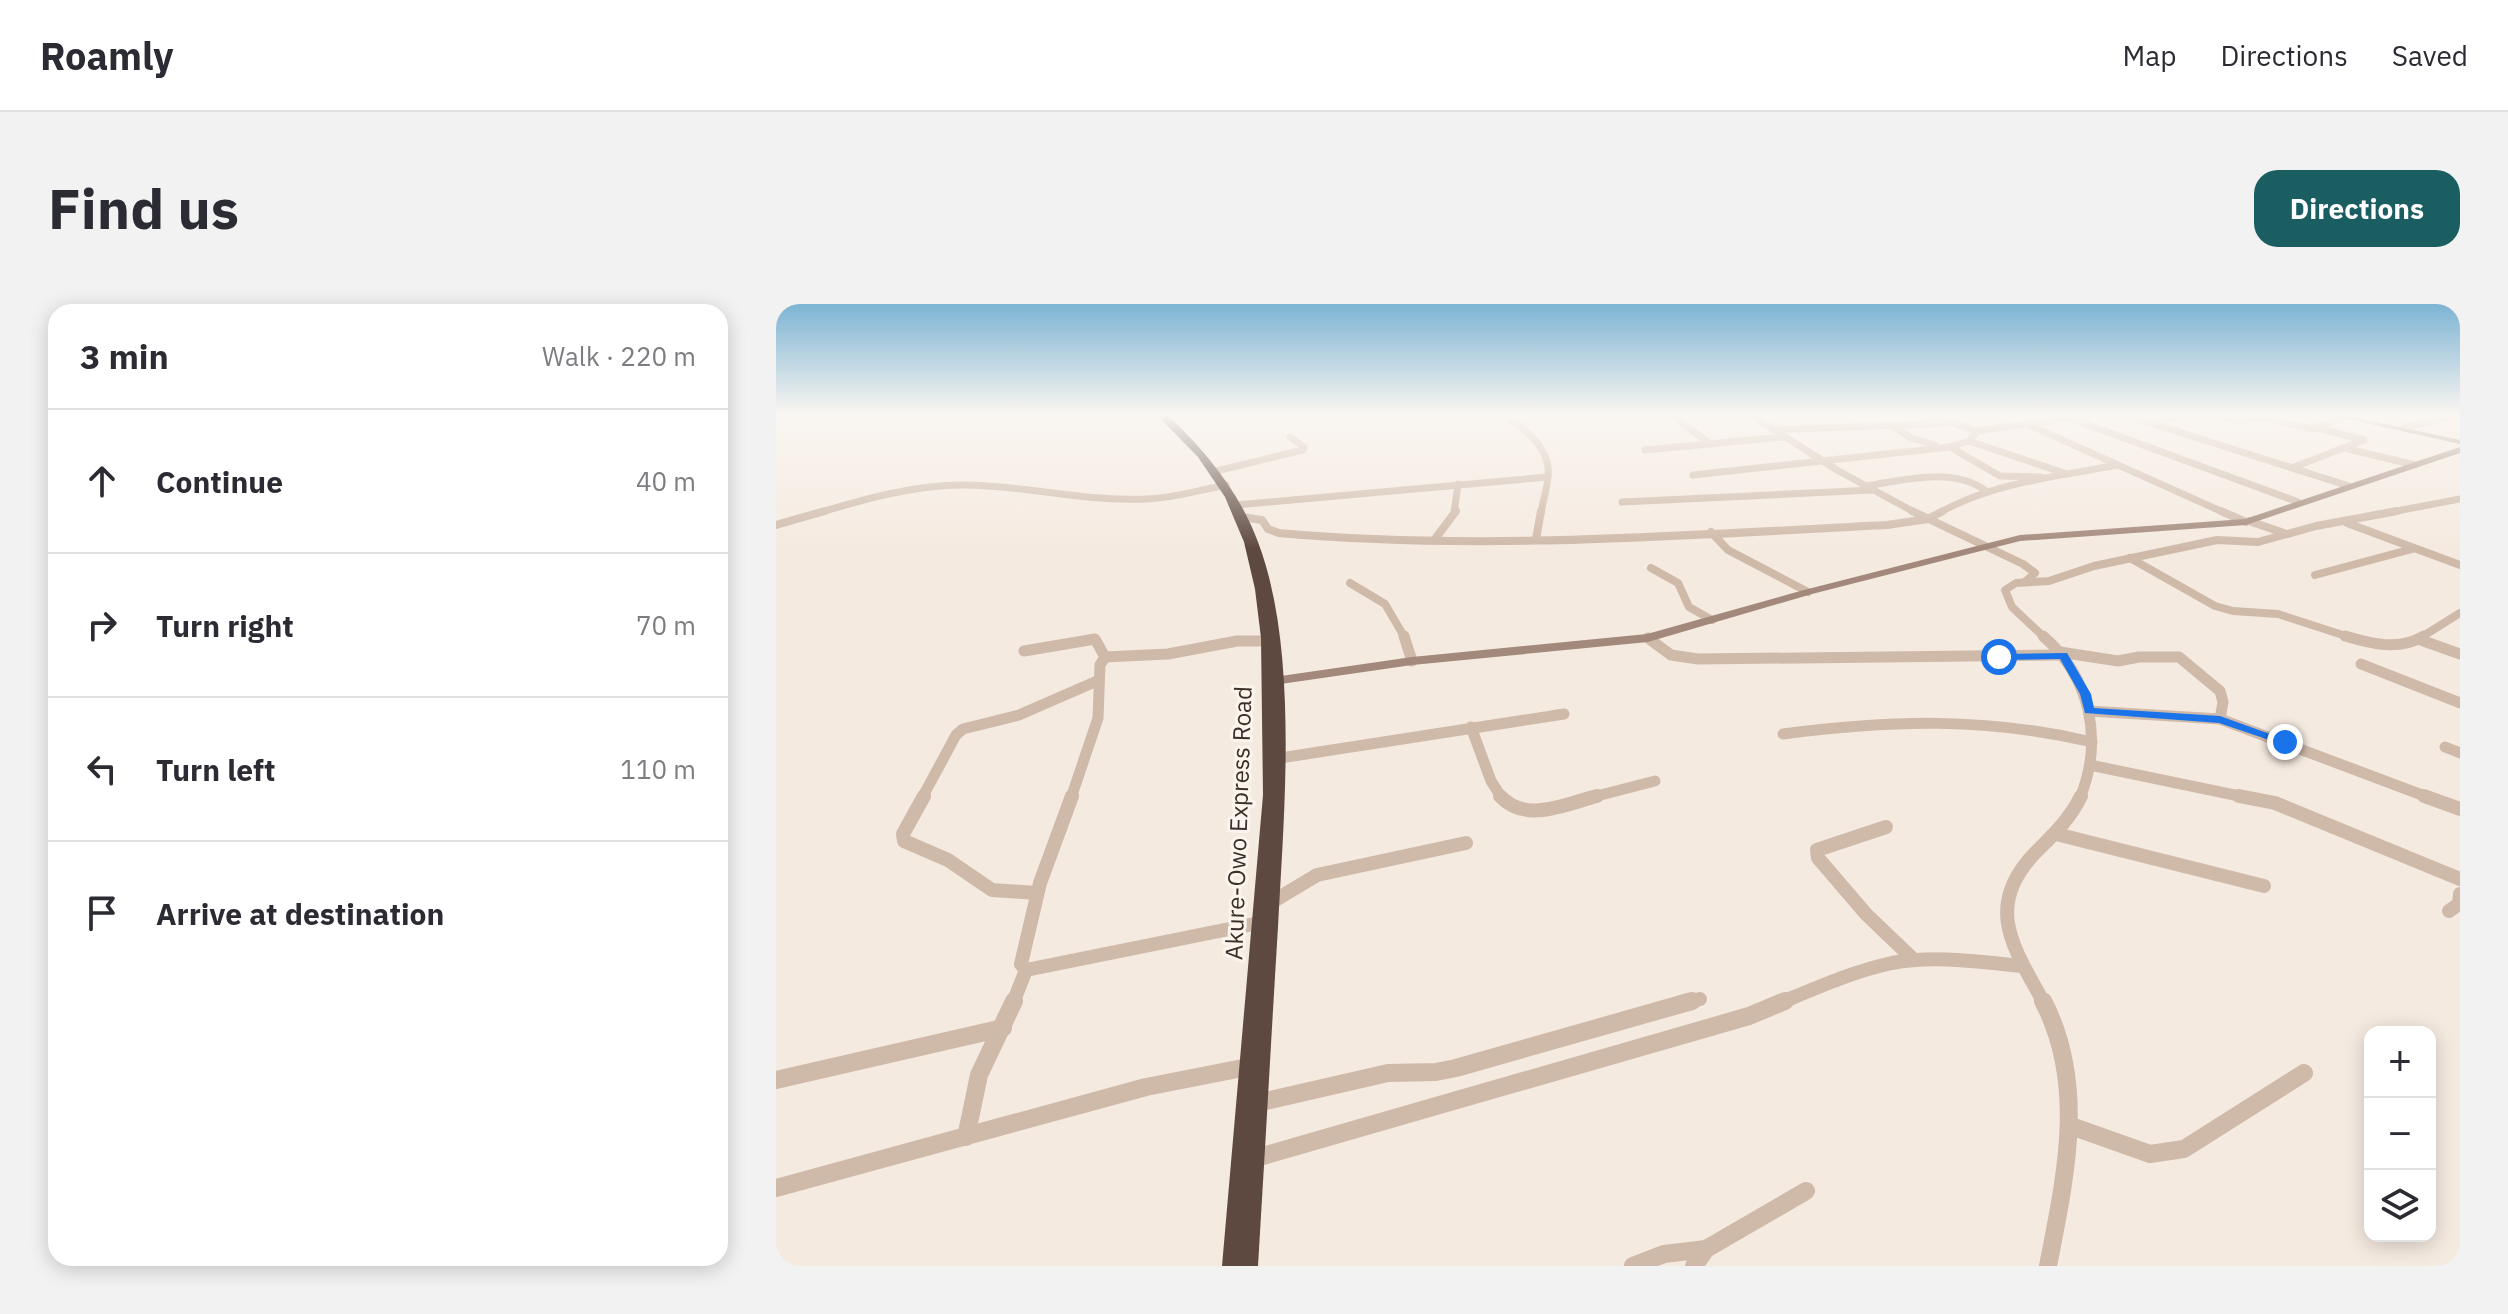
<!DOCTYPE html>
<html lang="en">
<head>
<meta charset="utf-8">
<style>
  :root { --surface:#fff; --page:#f2f2f3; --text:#2b2b33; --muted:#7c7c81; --line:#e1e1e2; --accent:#1b5e61 }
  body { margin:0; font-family:"IBM Plex Sans",sans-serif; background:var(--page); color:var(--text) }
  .controls { position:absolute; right:24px; bottom:24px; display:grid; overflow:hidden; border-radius:16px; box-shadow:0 4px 20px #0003 }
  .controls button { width:72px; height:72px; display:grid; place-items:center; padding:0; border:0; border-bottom:2px solid var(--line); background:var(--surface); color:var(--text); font:40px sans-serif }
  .stop { position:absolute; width:24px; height:24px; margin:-18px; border:6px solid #1a73e8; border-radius:50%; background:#fff }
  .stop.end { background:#1a73e8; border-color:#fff; box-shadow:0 2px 8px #0008 }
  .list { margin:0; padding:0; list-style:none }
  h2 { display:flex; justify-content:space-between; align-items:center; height:104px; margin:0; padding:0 32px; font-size:34px }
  h2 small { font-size:26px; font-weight:400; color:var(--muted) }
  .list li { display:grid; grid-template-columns:52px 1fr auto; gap:24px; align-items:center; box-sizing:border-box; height:144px; padding:0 32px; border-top:2px solid var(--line) }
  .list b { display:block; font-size:30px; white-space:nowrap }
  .list em { font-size:26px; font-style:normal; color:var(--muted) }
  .icon { flex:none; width:44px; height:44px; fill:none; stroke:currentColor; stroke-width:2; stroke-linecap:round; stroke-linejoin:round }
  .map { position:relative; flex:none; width:1684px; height:962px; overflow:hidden; border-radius:24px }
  header { display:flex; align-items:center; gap:48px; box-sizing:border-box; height:112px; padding:0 40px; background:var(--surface); border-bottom:2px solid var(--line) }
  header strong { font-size:38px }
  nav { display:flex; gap:44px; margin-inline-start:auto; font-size:28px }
  .intro { display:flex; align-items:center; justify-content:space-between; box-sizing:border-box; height:192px; padding:0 48px }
  h1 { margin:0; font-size:56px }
  .button { padding:20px 36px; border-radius:24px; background:var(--accent); color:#fff; font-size:28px; font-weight:700 }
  main { display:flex; gap:48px; padding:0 48px }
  aside { flex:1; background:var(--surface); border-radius:24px; box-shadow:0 4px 20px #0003 }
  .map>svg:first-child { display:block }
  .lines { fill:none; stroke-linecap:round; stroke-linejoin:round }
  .street-far4 { stroke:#cfbaaa; stroke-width:7 }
  .street-far3 { stroke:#cfbaaa; stroke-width:8 }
  .street-far2 { stroke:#cfbaaa; stroke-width:11 }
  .street-far1 { stroke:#cfbaaa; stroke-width:14 }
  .street { stroke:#cfbaaa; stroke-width:18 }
  .secondary { fill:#a3897b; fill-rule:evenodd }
  .highway { fill:#5d4940; fill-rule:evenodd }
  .route { fill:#1a73e8 }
  .labels { text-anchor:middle; stroke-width:6; stroke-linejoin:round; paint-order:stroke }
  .street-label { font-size:24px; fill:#3c2f2a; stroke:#fcf5ed }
</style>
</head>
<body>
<header>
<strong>Roamly</strong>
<nav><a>Map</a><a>Directions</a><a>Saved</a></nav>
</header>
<div class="intro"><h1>Find us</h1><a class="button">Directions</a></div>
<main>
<aside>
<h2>3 min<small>Walk · 220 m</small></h2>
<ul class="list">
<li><svg class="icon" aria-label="ahead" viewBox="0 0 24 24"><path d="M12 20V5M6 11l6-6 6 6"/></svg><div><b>Continue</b></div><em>40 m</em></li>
<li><svg class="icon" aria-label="right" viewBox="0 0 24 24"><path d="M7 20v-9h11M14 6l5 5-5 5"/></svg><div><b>Turn right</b></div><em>70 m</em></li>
<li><svg class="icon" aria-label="left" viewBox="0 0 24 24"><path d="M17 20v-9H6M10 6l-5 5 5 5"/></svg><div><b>Turn left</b></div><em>110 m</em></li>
<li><svg class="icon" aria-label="arrive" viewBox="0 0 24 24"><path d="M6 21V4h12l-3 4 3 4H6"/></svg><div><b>Arrive at destination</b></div></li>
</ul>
</aside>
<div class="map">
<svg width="1684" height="962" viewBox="0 0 1684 962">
  <rect width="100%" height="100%" fill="#f5eae0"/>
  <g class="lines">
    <g class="street-far4">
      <path d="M 725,111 C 745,121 769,139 772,163 C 774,177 767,195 765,209"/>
      <polyline points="896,111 934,140"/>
      <polyline points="975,111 1061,166 1140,209"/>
      <polyline points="1154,111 1201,127 1311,111"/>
      <polyline points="1349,111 1573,182"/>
      <polyline points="1436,111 1463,116 1487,114 1538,125 1567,112"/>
      <polyline points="1296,115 1522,198"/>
      <polyline points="1379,119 1406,111"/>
      <polyline points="1251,120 1449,209"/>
      <polyline points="1115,121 1135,134 1159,141"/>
      <polyline points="1629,123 1684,111"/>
      <polyline points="997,126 1171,119"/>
      <polyline points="1193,137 1291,170"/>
      <polyline points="1174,143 1224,172 1265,173"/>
      <polyline points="1572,145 1639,161"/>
      <polyline points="869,146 1007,133"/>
      <polyline points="1518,163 1588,136 1542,124"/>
      <polyline points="440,167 527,146 528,143 514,133"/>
      <polyline points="917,171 1174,143 1193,137 1201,127"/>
      <path d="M 1090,182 C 1127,176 1178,162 1210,187"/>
      <polyline points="846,198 1097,186"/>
      <polyline points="460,201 771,173"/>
      <path d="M 42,209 C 89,195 137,181 187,181 C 249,181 309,198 371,195 C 398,194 424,186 450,181"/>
      <polyline points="678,209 682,180"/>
      <path d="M 1163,209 C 1217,178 1281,173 1341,161"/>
      <polyline points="1610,209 1684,195"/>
    </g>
    <g class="street-far3">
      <polyline points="1136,207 1247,260 1259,269 1249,278"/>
      <polyline points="1445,207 1470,218"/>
      <path d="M 466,213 L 486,216 L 492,225 L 503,229 C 705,247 909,231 1111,221 L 1152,215 L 1167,207"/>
      <polyline points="1473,217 1508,229"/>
      <polyline points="1571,219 1684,261"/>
      <polyline points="0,221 49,207"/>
      <polyline points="935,228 952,246 1032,288"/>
      <polyline points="659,235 680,207"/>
      <polyline points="760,235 765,207"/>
      <polyline points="1354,254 1439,302 1457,307 1502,310 1576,334"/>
      <polyline points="875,264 902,279 913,303 936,316"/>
      <polyline points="1539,271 1636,245"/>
      <polyline points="574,279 609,300 629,334"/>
      <polyline points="1269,334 1236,303 1229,286 1240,279 1273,277 1318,262 1441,236 1482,238 1540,222 1621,207"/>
      <polyline points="1644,334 1684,309"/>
    </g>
    <g class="street-far2">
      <polyline points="628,332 636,357"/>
      <path d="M 1267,332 C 1314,373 1328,435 1304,494"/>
      <path d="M 1569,332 C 1596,340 1623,347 1648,332"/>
      <polyline points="872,334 895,351 922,355 1288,351"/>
      <polyline points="1642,335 1684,350"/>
      <polyline points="248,347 319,335 329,353"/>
      <polyline points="1284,348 1342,357 1363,353 1403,353 1444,387 1447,398 1444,415"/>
      <polyline points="329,353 392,350 461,337 496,337"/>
      <polyline points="1585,360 1684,399"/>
      <polyline points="1313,407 1444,415 1654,494"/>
      <polyline points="695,423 715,477 726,494"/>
      <path d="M 1007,430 C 1115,416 1209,413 1316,438"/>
      <polyline points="1669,443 1684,449"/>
      <polyline points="498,455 788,410"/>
      <polyline points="1314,461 1473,494"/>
      <polyline points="146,494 180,431 187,425 243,411 321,377"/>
      <polyline points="295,494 322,414 324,361 329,353"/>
      <polyline points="813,494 879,477"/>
    </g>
    <g class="street-far1">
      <polyline points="148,492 127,530 128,537 172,556 216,586 261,589"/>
      <polyline points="296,492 264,579 245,660 250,666 488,618"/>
      <path d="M 724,492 C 750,520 789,500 821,492"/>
      <polyline points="1463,492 1499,499 1684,575"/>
      <polyline points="1648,492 1684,505"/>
      <polyline points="1110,523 1041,546 1042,554 1090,610 1137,655"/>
      <polyline points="1280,530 1488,582"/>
      <polyline points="491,601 541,571 690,539"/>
      <polyline points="1673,607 1683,600 1684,590"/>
      <polyline points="237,699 250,666"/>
      <polyline points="909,699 924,695"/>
      <path d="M 1004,699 C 1040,684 1078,667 1116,659 C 1159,651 1204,658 1247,662"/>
      <path d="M 1268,699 C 1238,644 1207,603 1259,549 C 1277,531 1294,515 1305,492"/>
    </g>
    <g class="street">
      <path d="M 1267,697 C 1311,781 1289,874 1272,962"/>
      <polyline points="0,776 227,724"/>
      <polyline points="477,800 612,769 660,768 680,764 916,697"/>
      <polyline points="1295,822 1374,850 1408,845 1528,769"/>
      <polyline points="190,833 203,771 238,697"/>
      <polyline points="473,856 973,712 1009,697"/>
      <polyline points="0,884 370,783 477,762"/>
      <polyline points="857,962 888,950 930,945"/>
      <polyline points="918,962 930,945 1030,887"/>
    </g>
    <g class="secondary">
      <polygon points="1554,111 1567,111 1684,136 1684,140"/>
      <polygon points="1684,143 1684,149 1470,221 1244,237 1036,290 872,338 636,361 498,381 491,377 498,373 636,353 871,330 1028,286 1244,231 1469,215"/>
    </g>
    <path class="highway" d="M 381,111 L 392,111 C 430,148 463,187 482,238 C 523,346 508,508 502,623 C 495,736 489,849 482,962 L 446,962 L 487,491 L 485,334 L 479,285 L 468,238 L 449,193 L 422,153 Z"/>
  </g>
  <linearGradient id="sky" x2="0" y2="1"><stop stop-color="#7db4d4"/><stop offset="0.45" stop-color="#faf6f1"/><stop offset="1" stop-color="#faf6f1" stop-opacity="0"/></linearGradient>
  <rect width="1684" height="245" fill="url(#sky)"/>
  <polygon class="route" points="1291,349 1315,390 1318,404 1444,412 1516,438 1505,440 1443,419 1309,409 1304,390 1284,355 1223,356 1218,353 1223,350"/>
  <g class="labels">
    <g class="street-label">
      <text transform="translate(463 519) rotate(-88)" y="8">Akure-Owo Express Road</text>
    </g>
  </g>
</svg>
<div class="controls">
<button>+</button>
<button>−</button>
<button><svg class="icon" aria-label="layers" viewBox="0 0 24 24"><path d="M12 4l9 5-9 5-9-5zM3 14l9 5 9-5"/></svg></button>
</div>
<div class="stop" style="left:1223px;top:353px"></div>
<div class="stop end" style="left:1509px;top:438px"></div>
</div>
</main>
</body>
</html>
